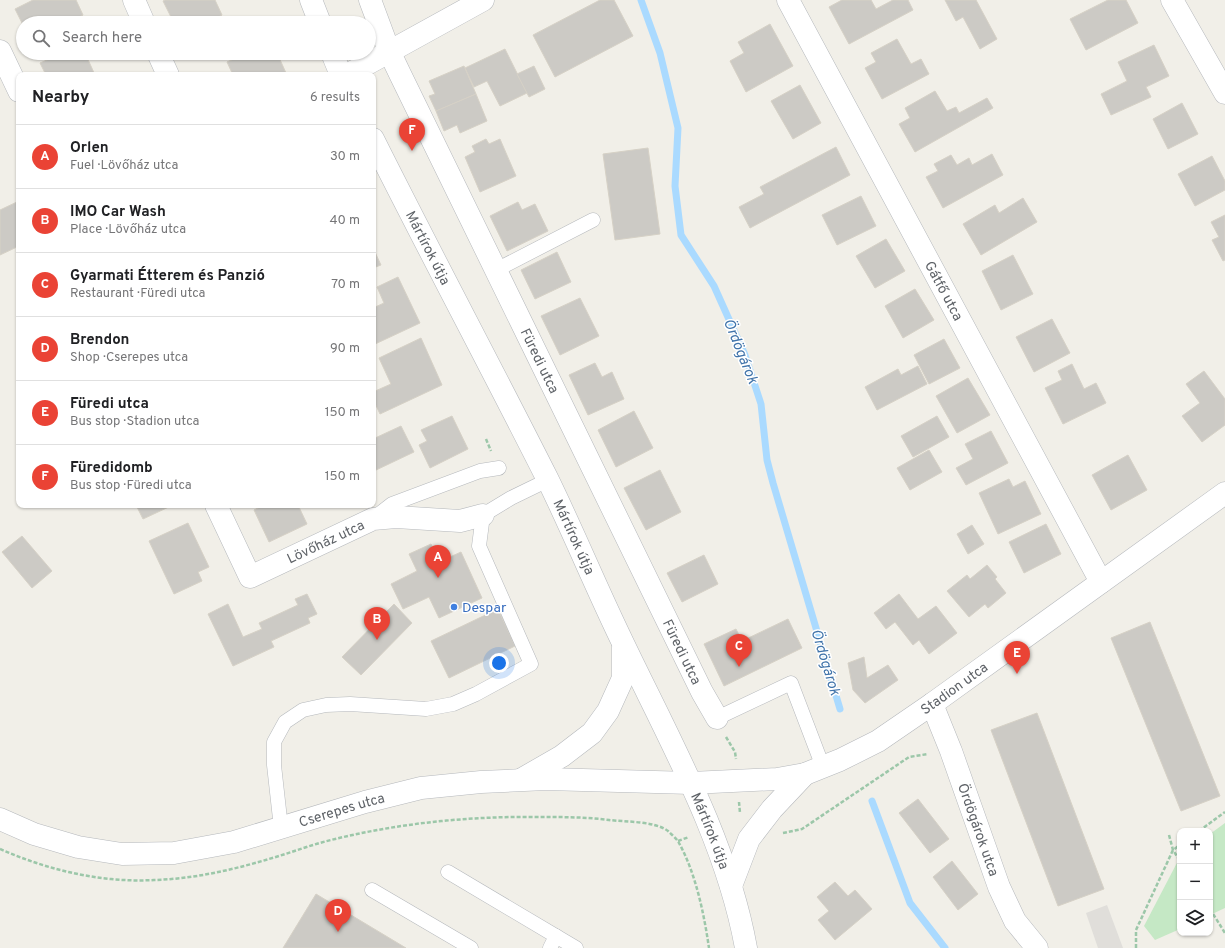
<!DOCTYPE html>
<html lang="en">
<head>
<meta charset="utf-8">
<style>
  :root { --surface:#fff; --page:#f2f2f2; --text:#202124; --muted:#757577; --line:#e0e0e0; --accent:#ea4335 }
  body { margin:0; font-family:Overpass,sans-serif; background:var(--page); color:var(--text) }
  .controls { position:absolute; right:12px; bottom:12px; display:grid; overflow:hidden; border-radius:8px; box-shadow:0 1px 3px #0004 }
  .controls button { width:36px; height:36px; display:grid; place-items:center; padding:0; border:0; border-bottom:1px solid var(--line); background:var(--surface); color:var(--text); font:20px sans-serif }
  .you { position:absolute; left:499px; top:663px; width:14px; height:14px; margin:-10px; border:3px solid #fff; border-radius:50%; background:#1a73e8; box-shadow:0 0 0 6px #1a73e833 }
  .badge { display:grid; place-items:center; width:26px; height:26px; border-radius:50%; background:var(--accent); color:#fff; font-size:13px; font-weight:700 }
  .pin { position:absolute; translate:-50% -33px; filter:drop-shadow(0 1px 2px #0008) }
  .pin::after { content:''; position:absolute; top:21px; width:14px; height:12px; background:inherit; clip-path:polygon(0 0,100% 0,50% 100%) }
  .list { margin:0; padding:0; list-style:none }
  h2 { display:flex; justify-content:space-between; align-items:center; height:52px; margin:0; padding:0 16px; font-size:17px }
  h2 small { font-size:13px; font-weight:400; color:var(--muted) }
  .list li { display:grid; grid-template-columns:26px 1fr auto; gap:12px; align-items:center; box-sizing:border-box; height:64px; padding:0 16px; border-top:1px solid var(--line) }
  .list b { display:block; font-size:15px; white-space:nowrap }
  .list p { margin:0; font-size:13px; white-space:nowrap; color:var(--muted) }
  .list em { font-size:13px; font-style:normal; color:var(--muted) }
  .icon { flex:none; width:22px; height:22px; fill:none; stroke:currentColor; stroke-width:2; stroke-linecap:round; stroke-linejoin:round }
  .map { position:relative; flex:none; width:1225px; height:948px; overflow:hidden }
  .search { position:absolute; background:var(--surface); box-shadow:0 1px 3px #0004; left:16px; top:16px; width:360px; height:44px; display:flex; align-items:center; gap:10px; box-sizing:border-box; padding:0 14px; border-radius:22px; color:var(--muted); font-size:15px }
  .panel { position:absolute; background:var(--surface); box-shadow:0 1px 3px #0004; left:16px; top:72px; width:360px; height:436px; border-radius:8px }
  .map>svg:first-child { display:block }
  .industrial { fill:#e0deda }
  .green { fill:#c5e8c5 }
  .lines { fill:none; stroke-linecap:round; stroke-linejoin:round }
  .stream { stroke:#aadaff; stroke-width:7 }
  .building { fill:#cccac5; stroke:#d6d1c6 }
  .service-casing { stroke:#b5b8bc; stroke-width:15 }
  .minor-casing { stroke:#b5b8bc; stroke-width:23 }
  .tertiary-casing { stroke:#b5b8bc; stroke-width:23 }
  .path { stroke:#9cc7a9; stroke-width:2.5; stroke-dasharray:4 2; stroke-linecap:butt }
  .service { stroke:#fff; stroke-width:14 }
  .minor { stroke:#fff; stroke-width:22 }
  .tertiary { stroke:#fff; stroke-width:22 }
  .shop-dot { fill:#3f7fe0; stroke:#fff; stroke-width:1.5 }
  .labels { text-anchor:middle; stroke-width:3; stroke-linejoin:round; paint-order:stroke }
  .street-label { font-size:14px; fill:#5f6368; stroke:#fff }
  .shop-label { font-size:14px; fill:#366cbe; stroke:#fff; text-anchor:start }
  .water-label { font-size:15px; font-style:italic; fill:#4174aa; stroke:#fff }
</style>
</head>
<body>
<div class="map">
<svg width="1225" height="948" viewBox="0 0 1225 948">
  <rect width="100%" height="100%" fill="#f1efe8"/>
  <polygon class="industrial" points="1107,905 1123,948 1098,948 1086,913"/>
  <g class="green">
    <polygon points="1225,823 1225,908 1210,915 1210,834"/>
    <polygon points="1180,857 1180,929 1155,940 1144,926"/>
  </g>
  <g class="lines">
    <g class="stream">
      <polyline points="641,0 660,53 678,128 675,186 681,235 714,286 745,355 761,404 767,460 773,483 840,709"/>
      <polyline points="872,801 910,903 945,948"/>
    </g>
  </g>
  <g class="building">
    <polygon points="33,0 76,0 83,15 66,23 23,23 23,25 15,9"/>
    <polygon points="165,0 215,0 222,15 206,23 174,23 163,1"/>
    <polygon points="600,0 614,0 633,36 555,77 533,35"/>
    <polygon points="842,0 871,0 876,9 893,0 908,0 913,10 849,44 829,7"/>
    <polygon points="945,0 976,0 997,39 980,49 963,17 956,21"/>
    <polygon points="1108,0 1126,0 1138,23 1086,50 1070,19"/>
    <polygon points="770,24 793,66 746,92 730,61 744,53 738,42"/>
    <polygon points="897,39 911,64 921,59 929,74 882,99 865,68 876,62 871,53"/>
    <polygon points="1154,45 1169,76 1146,87 1151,97 1111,115 1101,94 1127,81 1118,62"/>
    <polygon points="505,49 527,93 500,106 487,81 474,87 465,68"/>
    <polygon points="63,53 85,53 95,75 46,75 40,63"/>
    <polygon points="247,53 277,53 286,73 282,75 233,75 227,62"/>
    <polygon points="464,66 476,94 436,111 429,96 435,94 429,81"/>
    <polygon points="534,66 545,89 529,97 517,74"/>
    <polygon points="800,85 821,123 793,139 771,101"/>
    <polygon points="935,91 947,111 956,107 959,113 987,98 993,108 915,152 899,124 910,118 905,108"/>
    <polygon points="476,94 487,121 460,133 457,125 444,131 436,111"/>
    <polygon points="1182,103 1198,134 1168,149 1153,119"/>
    <polygon points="486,139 489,144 500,139 516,176 480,192 465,157 475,152 472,146"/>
    <polygon points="836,147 850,175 750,228 739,207 764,194 760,187"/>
    <polygon points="648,148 660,234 615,240 603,154"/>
    <polygon points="992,154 1003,175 943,208 926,177 938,171 934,164 951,155 957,165 969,158 972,165"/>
    <polygon points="1212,156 1225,181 1225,190 1195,206 1178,174"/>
    <polygon points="861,196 876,226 837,245 822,215"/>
    <polygon points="1023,198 1037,222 981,255 963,224 995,205 999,213"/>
    <polygon points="19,201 19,246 0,255 0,210"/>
    <polygon points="518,202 522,210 535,204 548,231 507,251 490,216"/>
    <polygon points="1225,215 1225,260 1223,261 1212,240 1219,237 1211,222"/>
    <polygon points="886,239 905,271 875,288 856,256"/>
    <polygon points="373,248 381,265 373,268"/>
    <polygon points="557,252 571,282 535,299 521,270"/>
    <polygon points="1013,255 1033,294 1001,310 982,271"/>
    <polygon points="398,277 420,323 373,345 373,308 384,303 377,287"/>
    <polygon points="915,289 934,320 903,338 885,306"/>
    <polygon points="580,298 599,336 560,355 541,316"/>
    <polygon points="1052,319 1070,353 1034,372 1016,337"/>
    <polygon points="421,338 442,385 380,414 373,399 373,392 391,384 379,358"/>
    <polygon points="944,339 960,368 929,384 914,355"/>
    <polygon points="595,363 602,377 612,372 624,399 588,415 569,375"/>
    <polygon points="1072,364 1084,389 1096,383 1106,403 1063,424 1045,388 1062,380 1058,371"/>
    <polygon points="918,366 927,384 877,410 865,387 898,369 901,375"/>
    <polygon points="1204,371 1225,399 1225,425 1202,442 1182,416 1200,403 1186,384"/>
    <polygon points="968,378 990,415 957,433 936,396"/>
    <polygon points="634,411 653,448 616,467 598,430"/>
    <polygon points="452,416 468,449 430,468 419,445 427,441 421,430"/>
    <polygon points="937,416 949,437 913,457 901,436"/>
    <polygon points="401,426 414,452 374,471 373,439"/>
    <polygon points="991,431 1008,463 966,485 956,468 973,459 965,444"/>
    <polygon points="929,450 942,472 910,490 897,468"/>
    <polygon points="1128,455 1147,490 1111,510 1092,475"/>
    <polygon points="660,470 681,512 646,530 624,488"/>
    <polygon points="1009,479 1013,487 1025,481 1041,514 998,534 979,493"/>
    <polygon points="136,505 173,505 143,519"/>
    <polygon points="264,505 298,505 307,524 269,542 254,510"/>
    <polygon points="188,523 209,567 198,572 202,581 174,594 149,541"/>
    <polygon points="1046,524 1061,554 1024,573 1009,542"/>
    <polygon points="972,525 984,544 968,554 957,534"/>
    <polygon points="22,536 52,571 32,588 2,552"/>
    <polygon points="431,544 439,562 461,552 482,598 439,618 429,597 403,609 391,584 417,571 409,554"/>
    <polygon points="704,555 718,584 682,602 667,573"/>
    <polygon points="987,565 997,577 995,579 1006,593 988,608 985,604 969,617 947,591 967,575 970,579"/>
    <polygon points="307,594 317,614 308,618 310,623 271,641 274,647 233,666 208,614 228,604 243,637 262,629 259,623 298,605 295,599"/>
    <polygon points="899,594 918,619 936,606 957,633 929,654 919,640 913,645 895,622 886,629 874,613"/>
    <polygon points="394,604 412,623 361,675 342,657"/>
    <polygon points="498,609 515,646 449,678 431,641"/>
    <polygon points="788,619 802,648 724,686 704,644 736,629 742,641"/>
    <polygon points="1150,622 1220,796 1181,811 1111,638"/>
    <polygon points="864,657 867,678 888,665 898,680 865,703 853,690 848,663"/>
    <polygon points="1037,713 1104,889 1058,906 991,730"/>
    <polygon points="918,799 949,839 930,853 899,813"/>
    <polygon points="952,861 978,894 958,910 933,877"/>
    <polygon points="835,882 848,896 855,890 872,909 835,940 818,920 829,911 817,897"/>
    <polygon points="316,894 406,948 283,948"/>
  </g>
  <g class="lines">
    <g class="service-casing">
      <g id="service">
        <polyline points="496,270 593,220"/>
        <polyline points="374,518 392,504 480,471 499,468"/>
        <polyline points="717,718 791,683 823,767"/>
        <polyline points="281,828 274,765 274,742 285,722 303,710 326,705 350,704 426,709 453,704 476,694 531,664 479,546 483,515 511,498 548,480"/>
        <polyline points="448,872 576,948"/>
        <polyline points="372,890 471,948"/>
        <polyline points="550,948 556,936"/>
      </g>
    </g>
    <g class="minor-casing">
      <g id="minor">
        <polyline points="134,0 144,23"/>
        <path id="s1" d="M 370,0 L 389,51 L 400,74 L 702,692 L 717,718"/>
        <path id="s2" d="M 788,0 L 1101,582"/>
        <polyline points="1172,0 1225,93"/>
        <polyline points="0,51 19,91"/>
        <polyline points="158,53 168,75"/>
        <polyline points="347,75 483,0"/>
        <path id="s3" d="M 216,505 L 250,577 L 373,519 L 396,517 L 460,521 L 483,515"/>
        <path id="s4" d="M 932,704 L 951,751 L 999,887 L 1015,921 L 1037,948"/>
      </g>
    </g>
    <g class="tertiary-casing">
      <g id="tertiary">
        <polyline points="311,0 320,23"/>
        <polyline points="332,53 341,75"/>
        <path id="s5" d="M 373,139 C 430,253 490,365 547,478 C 574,533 597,590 624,645 C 670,741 727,842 746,948"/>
        <polyline points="522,779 562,756 592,733 608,711 623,678 623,648"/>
        <path id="s6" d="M 0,819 L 34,834 L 78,847 L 122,854 L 174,853 L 234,842 L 365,802 L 421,788 L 481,782 L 546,779 L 691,783 L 777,779 L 805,774 L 840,760 L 878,741 L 932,704 L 1225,493"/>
        <polyline points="731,886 749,839 772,809 805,774"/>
      </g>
    </g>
    <g class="path">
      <polyline points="486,439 491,451"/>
      <polyline points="726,737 735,752 736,759"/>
      <polyline points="739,802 740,813"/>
      <polyline points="1199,831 1225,812"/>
      <polyline points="783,833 802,829 909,757 928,754"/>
      <polyline points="1169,835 1173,850 1180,861"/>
      <polyline points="678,841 689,837"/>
      <path d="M 0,849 C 48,870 101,883 154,880 C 193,879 232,870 269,859 C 290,853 310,845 331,840 C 399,823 470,816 540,817 C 563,817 586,817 609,820 C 626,822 655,821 668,831 C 672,835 677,839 679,843 C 696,874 704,914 709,948"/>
      <polyline points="1210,909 1225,933"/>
      <polyline points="1136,948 1136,930 1173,850 1180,845"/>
    </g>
    <use href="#service" class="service"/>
    <use href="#minor" class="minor"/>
    <use href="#tertiary" class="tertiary"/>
  </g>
  <circle class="shop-dot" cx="454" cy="607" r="4"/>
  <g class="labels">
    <g class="street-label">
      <text dy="5" stroke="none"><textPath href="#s5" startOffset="122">Mártírok útja</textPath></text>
      <text dy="5" stroke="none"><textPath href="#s2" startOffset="330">Gátfő utca</textPath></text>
      <text dy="5" stroke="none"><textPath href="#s1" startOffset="399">Füredi utca</textPath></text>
      <text dy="5" stroke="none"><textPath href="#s5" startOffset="446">Mártírok útja</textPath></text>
      <text dy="5" stroke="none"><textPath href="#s3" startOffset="163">Lövőház utca</textPath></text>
      <text dy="5" stroke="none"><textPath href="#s1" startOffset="723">Füredi utca</textPath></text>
      <text dy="5" stroke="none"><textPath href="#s6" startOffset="993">Stadion utca</textPath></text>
      <text dy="5" stroke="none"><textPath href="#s6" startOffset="353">Cserepes utca</textPath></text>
      <text dy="5" stroke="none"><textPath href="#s4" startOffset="134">Ördögárok utca</textPath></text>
      <text dy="5" stroke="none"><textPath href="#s5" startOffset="770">Mártírok útja</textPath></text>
    </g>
    <g class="shop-label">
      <text x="462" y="612">Despar</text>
    </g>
    <g class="water-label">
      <text transform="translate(741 351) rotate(68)" y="5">Ördögárok</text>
      <text transform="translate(826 662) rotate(73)" y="5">Ördögárok</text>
    </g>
  </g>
</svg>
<div class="controls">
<button>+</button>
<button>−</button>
<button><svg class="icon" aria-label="layers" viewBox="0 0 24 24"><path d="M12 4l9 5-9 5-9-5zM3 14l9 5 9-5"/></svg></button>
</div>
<div class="you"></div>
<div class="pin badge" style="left:438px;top:578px">A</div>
<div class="pin badge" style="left:377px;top:640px">B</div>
<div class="pin badge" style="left:739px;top:667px">C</div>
<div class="pin badge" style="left:338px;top:932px">D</div>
<div class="pin badge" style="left:1017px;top:674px">E</div>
<div class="pin badge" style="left:412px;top:151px">F</div>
<div class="search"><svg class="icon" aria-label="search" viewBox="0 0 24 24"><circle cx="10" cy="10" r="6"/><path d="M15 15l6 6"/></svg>Search here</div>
<section class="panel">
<h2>Nearby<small>6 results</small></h2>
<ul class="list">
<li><span class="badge">A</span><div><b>Orlen</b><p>Fuel · Lövőház utca</p></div><em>30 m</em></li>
<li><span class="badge">B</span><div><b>IMO Car Wash</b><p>Place · Lövőház utca</p></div><em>40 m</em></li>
<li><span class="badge">C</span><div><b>Gyarmati Étterem és Panzió</b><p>Restaurant · Füredi utca</p></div><em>70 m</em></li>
<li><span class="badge">D</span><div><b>Brendon</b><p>Shop · Cserepes utca</p></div><em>90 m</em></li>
<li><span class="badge">E</span><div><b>Füredi utca</b><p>Bus stop · Stadion utca</p></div><em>150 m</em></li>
<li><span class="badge">F</span><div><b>Füredidomb</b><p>Bus stop · Füredi utca</p></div><em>150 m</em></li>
</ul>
</section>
</div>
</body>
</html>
